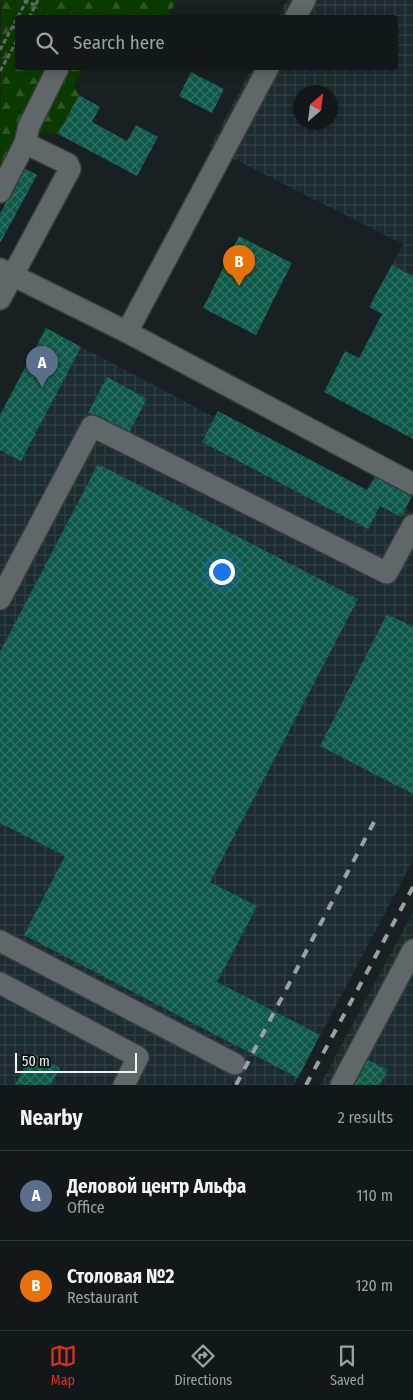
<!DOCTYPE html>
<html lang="en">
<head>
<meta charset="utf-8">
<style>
  :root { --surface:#121819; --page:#1f2526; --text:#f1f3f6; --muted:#9ca0a2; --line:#313738; --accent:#d93025 }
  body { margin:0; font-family:"Fira Sans Condensed",sans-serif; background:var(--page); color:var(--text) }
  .compass { position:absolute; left:293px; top:85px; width:45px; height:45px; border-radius:50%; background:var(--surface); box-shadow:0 2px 12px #0003; rotate:28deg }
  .scale { position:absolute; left:15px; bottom:12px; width:122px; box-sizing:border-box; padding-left:5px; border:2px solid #edf2f2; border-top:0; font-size:14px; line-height:18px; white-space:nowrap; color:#edf2f2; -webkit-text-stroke:4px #0f1717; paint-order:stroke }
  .you { position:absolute; left:221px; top:571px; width:18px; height:18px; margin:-12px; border:4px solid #fff; border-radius:50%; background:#1a73e8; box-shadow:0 0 0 8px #1a73e833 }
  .badge { display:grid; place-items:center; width:32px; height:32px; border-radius:50%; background:var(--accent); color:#fff; font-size:16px; font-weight:700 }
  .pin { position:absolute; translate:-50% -41px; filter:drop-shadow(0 1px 2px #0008) }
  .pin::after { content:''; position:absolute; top:26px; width:18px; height:15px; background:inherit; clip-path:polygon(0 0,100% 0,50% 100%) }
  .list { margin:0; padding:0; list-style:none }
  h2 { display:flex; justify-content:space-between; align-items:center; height:65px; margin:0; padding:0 20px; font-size:21px }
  h2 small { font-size:16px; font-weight:400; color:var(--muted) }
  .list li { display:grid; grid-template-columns:32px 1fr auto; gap:15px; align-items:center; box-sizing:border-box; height:90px; padding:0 20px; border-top:1px solid var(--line) }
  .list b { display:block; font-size:19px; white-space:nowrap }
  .list p { margin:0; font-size:16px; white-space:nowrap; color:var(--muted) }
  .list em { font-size:16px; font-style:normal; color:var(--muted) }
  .icon { flex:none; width:28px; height:28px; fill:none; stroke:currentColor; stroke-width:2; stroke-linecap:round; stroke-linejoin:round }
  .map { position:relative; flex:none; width:413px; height:1085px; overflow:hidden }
  .search { position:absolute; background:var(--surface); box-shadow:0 2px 12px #0003; left:15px; right:15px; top:15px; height:55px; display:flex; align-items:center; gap:12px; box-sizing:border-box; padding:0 18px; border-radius:5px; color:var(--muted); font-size:19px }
  .sheet { height:245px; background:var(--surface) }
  nav { display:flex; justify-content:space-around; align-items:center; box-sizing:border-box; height:70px; border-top:1px solid var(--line); background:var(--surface); font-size:14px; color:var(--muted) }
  nav a { display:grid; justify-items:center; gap:2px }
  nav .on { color:var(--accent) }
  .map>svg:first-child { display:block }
  .industrial { fill:url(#industrial-grid); fill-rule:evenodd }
  .forest { fill:url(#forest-firs) }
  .building { fill:url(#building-cross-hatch) }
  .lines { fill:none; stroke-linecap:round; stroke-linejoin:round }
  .minor-casing { stroke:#373d3d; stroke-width:24 }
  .path { stroke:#606768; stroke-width:3; stroke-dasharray:5 2.5; stroke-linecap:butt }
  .minor { stroke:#5f6768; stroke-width:21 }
  .rail { stroke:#9ba1a1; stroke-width:4; stroke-dasharray:9 9; stroke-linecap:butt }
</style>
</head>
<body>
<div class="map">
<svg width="413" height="1085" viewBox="0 0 413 1085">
  <defs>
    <pattern id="industrial-grid" width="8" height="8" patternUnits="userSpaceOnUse" patternTransform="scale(1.25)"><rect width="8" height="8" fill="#1c2b2d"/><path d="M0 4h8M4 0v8" fill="none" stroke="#324042"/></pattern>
    <pattern id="forest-firs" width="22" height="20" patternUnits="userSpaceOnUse" patternTransform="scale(1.25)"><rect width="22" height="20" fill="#0b3a00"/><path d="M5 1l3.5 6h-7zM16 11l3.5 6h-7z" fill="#2f5726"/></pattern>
    <pattern id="building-cross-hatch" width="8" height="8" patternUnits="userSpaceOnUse" patternTransform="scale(1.25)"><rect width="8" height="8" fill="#0d5947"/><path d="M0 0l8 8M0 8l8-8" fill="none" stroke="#317162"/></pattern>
  </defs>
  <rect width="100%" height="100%" fill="#182021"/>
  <g class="industrial">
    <path d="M 287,0 L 413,0 L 413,330 L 369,307 L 403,244 L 210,147 L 252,68 L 396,68 L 396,18 L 278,17 ZM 300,92 L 330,92 L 330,122 L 300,122 Z"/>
    <polygon points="46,328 214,417 218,411 367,490 375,476 412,496 406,508 413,512 413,860 294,1085 240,1085 233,1082 231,1085 0,1085 0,415"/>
    <polygon points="413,912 413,1085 320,1085"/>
  </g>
  <polygon class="forest" points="1,0 177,0 167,17 18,18 18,68 84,68 74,86 79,95 58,134 30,132 0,170"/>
  <g class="building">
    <polygon points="191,72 224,89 212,113 179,96"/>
    <polygon points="79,95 100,107 92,122 127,141 136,125 158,137 137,176 58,134"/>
    <polygon points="24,168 37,175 0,243 0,214"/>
    <polygon points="239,236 292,263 256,335 203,308"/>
    <polygon points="392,265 413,276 413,439 324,392 345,351 359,358 382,314 369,307"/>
    <polygon points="46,328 81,347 21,461 0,450 0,415"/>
    <polygon points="107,377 147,399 128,434 88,413"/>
    <polygon points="218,411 367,490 375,476 412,496 401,517 380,506 368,529 202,442"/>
    <polygon points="98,464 358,599 210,882 257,906 217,982 320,1035 298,1078 24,935 65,856 0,823 0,652"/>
    <polygon points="387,614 413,627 413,794 320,746"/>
    <polygon points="32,1053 60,1068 51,1085 15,1085"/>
    <polygon points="366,1059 388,1070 380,1085 353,1085"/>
  </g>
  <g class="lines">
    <g class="minor-casing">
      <g id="minor">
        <polyline points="295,18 305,0"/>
        <polyline points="0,192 25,143"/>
        <polyline points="0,269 127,332 413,484"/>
        <polyline points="0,299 70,169 68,164 25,143 29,126 58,68"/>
        <polyline points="127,332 268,68"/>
        <polyline points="0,599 92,426 387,573 413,525"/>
        <polyline points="0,941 235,1064"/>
        <polyline points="0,983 138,1057 124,1085"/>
        <polyline points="341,1085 413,950"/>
      </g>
    </g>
    <g class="path">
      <polyline points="24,0 35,5"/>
      <polyline points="29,18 38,0"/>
      <polyline points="13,27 18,29"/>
      <polyline points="0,50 27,0"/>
      <polyline points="0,71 18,39"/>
    </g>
    <use href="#minor" class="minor"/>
    <g class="rail">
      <polyline points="236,1085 375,820"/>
      <polyline points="306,1085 413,887"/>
    </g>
  </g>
</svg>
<svg class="compass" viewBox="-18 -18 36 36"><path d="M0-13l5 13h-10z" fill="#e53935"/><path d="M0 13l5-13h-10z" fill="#9ca0a2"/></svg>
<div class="scale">50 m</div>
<div class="you"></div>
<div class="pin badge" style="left:42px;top:387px;background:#5c6f8a">A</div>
<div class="pin badge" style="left:239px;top:286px;background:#e8710a">B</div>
<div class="search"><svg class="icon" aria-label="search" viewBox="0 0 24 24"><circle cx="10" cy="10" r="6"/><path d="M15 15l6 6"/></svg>Search here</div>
</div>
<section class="sheet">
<h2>Nearby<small>2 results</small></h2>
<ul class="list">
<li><span class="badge" style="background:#5c6f8a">A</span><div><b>Деловой центр Альфа</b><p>Office</p></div><em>110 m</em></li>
<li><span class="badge" style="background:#e8710a">B</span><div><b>Столовая №2</b><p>Restaurant</p></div><em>120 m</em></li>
</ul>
</section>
<nav>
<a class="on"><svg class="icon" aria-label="map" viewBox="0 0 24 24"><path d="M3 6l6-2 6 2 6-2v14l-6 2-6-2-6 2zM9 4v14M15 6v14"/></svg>Map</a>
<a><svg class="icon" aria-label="directions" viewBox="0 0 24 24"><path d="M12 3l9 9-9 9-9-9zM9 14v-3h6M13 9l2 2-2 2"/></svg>Directions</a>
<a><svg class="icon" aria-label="saved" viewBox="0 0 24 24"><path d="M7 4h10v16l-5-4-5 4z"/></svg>Saved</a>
</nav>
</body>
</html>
